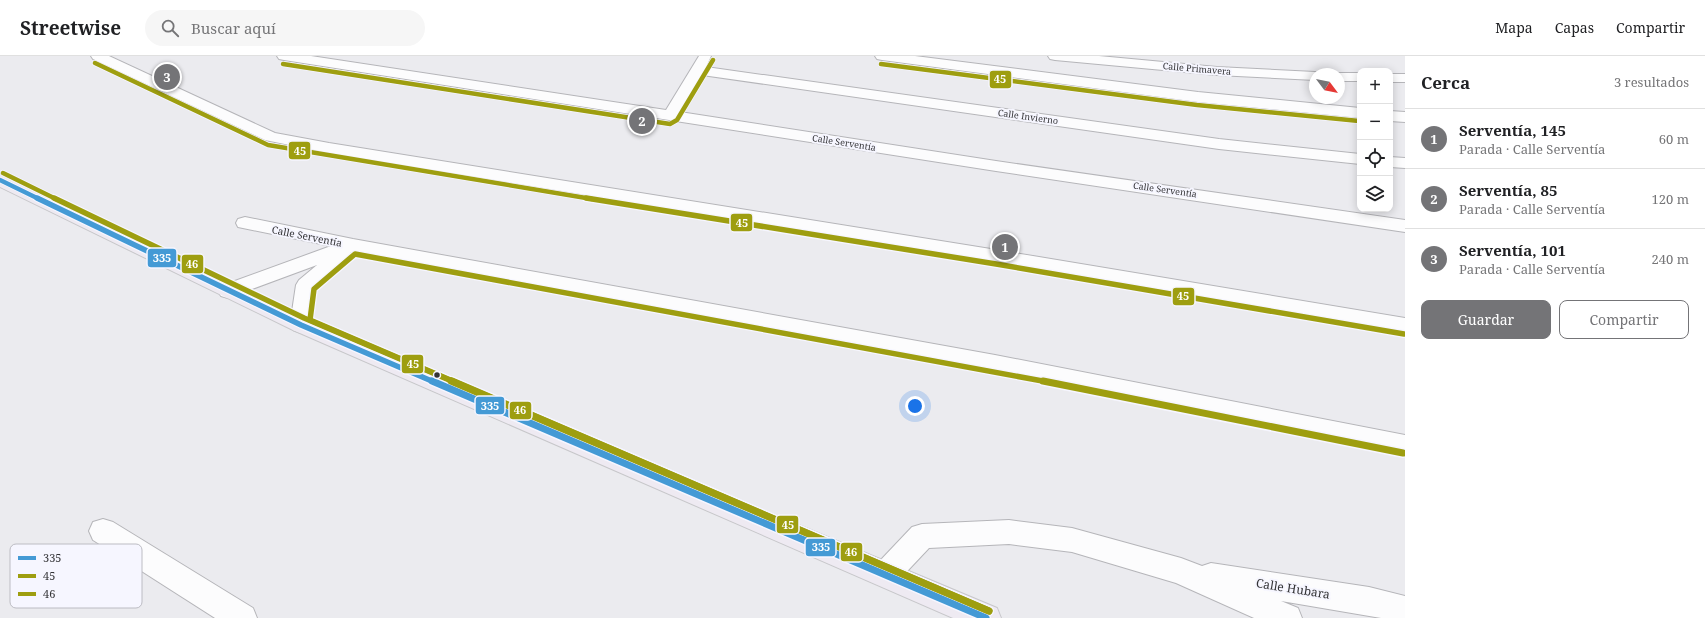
<!DOCTYPE html>
<html lang="es">
<head>
<meta charset="utf-8">
<style>
  :root { --surface:#fff; --page:#f6f6f6; --text:#202124; --muted:#757577; --line:#e0e0e0; --accent:#747477 }
  body { margin:0; font-family:"Noto Serif",serif; background:var(--page); color:var(--text) }
  .controls { position:absolute; right:12px; top:12px; display:grid; overflow:hidden; border-radius:8px; box-shadow:0 2px 10px #0003 }
  .controls button { width:36px; height:36px; display:grid; place-items:center; padding:0; border:0; border-bottom:1px solid var(--line); background:var(--surface); color:var(--text); font:20px sans-serif }
  .compass { position:absolute; left:1309px; top:12px; width:36px; height:36px; border-radius:50%; background:var(--surface); box-shadow:0 2px 10px #0003; rotate:122deg }
  .you { position:absolute; left:915px; top:350px; width:14px; height:14px; margin:-10px; border:3px solid #fff; border-radius:50%; background:#1a73e8; box-shadow:0 0 0 6px #1a73e833 }
  .badge { display:grid; place-items:center; width:26px; height:26px; border-radius:50%; background:var(--accent); color:#fff; font-size:13px; font-weight:700 }
  .pin { position:absolute; translate:-50% -50%; border:2px solid #fff; box-shadow:0 1px 4px #0006 }
  .list { margin:0; padding:0; list-style:none }
  h2 { display:flex; justify-content:space-between; align-items:center; height:52px; margin:0; padding:0 16px; font-size:17px }
  h2 small { font-size:13px; font-weight:400; color:var(--muted) }
  .list li { display:grid; grid-template-columns:26px 1fr auto; gap:12px; align-items:center; box-sizing:border-box; height:60px; padding:0 16px; border-top:1px solid var(--line) }
  .list b { display:block; font-size:15px; white-space:nowrap }
  .list p { margin:0; font-size:13px; white-space:nowrap; color:var(--muted) }
  .list em { font-size:13px; font-style:normal; color:var(--muted) }
  .actions { display:flex; gap:8px; padding:12px 16px }
  .actions a { flex:1; padding:9px 0; border:1px solid var(--accent); border-radius:8px; text-align:center; font-size:14px; color:var(--accent) }
  .actions .main { background:var(--accent); color:#fff }
  .icon { flex:none; width:22px; height:22px; fill:none; stroke:currentColor; stroke-width:2; stroke-linecap:round; stroke-linejoin:round }
  .map { position:relative; flex:none; width:1405px; height:562px; overflow:hidden }
  header { display:flex; align-items:center; gap:24px; box-sizing:border-box; height:56px; padding:0 20px; background:var(--surface); border-bottom:1px solid var(--line) }
  header strong { font-size:19px }
  nav { display:flex; gap:22px; margin-inline-start:auto; font-size:14px }
  .search { width:280px; height:36px; background:var(--page); display:flex; align-items:center; gap:10px; box-sizing:border-box; padding:0 14px; border-radius:22px; color:var(--muted); font-size:15px }
  main { display:flex }
  aside { flex:1; background:var(--surface) }
  .map>svg:first-child { display:block }
  .lines { fill:none; stroke-linecap:round; stroke-linejoin:round }
  .minor-casing { stroke:#b5b5b9; stroke-width:2 }
  .major-casing { stroke:#c7c7ca; stroke-width:2 }
  .minor { fill:#fcfcfd; fill-rule:evenodd }
  .major { fill:#eeeaf2; fill-rule:evenodd }
  .bus-1-far2-casing { stroke:#f6f6ff; stroke-width:6 }
  .bus-1-far1-casing { stroke:#f6f6ff; stroke-width:8 }
  .bus-1-casing { stroke:#f6f6ff; stroke-width:10 }
  .bus-2-far2-casing { stroke:#f6f6ff; stroke-width:6 }
  .bus-2-far1-casing { stroke:#f6f6ff; stroke-width:8 }
  .bus-2-casing { stroke:#f6f6ff; stroke-width:10 }
  .bus-3-far2-casing { stroke:#f6f6ff; stroke-width:6 }
  .bus-3-far1-casing { stroke:#f6f6ff; stroke-width:8 }
  .bus-3-casing { stroke:#f6f6ff; stroke-width:10 }
  .bus-1-far2 { stroke:#449ad5; stroke-width:4.5 }
  .bus-1-far1 { stroke:#449ad5; stroke-width:5.5 }
  .bus-1 { stroke:#449ad5; stroke-width:7 }
  .bus-2-far2 { stroke:#9e9e10; stroke-width:4.5 }
  .bus-2-far1 { stroke:#9e9e10; stroke-width:5.5 }
  .bus-2 { stroke:#9e9e10; stroke-width:7 }
  .bus-3-far2 { stroke:#9e9e10; stroke-width:4.5 }
  .bus-3-far1 { stroke:#9e9e10; stroke-width:5.5 }
  .bus-3 { stroke:#9e9e10; stroke-width:7 }
  .bus-dot { fill:#343437; stroke:#f6f6ff; stroke-width:1.5 }
  .labels { text-anchor:middle; stroke-width:4; stroke-linejoin:round; paint-order:stroke }
  .far-street-label { font-size:9px; fill:#343437; stroke:#f6f6ff }
  .street-label { font-size:10px; fill:#343437; stroke:#f6f6ff }
  .near-street-label { font-size:12px; fill:#343437; stroke:#f6f6ff }
  .key { fill:#f6f6ff; stroke:#bcbcc3; stroke-width:1 }
  .key-label { font-size:11px; fill:#343437 }
  .line-badge { stroke:#f6f6ff; stroke-width:1.5 }
  .badge-label { font-size:11px; text-anchor:middle; font-weight:bold; fill:#fff }
</style>
</head>
<body>
<header>
<strong>Streetwise</strong>
<div class="search"><svg class="icon" aria-label="search" viewBox="0 0 24 24"><circle cx="10" cy="10" r="6"/><path d="M15 15l6 6"/></svg>Buscar aquí</div>
<nav><a>Mapa</a><a>Capas</a><a>Compartir</a></nav>
</header>
<main>
<div class="map">
<svg width="1405" height="562" viewBox="0 0 1405 562">
  <rect width="100%" height="100%" fill="#ebebef"/>
  <g class="lines">
    <g class="minor-casing">
      <g id="minor">
        <polygon points="91,0 109,0 275,77 329,87 997,194 1405,262 1405,278 997,206 329,97 265,84 93,3"/>
        <polygon points="277,0 311,0 666,54 699,0 711,0 706,11 1219,83 1360,98 1360,108 1219,93 702,19 680,56 996,105 1405,164 1405,176 996,115 284,4 279,3"/>
        <polygon points="875,0 915,0 1198,36 1360,52 1360,62 1198,46 882,4 877,3"/>
        <polygon points="1048,0 1099,0 1217,11 1315,16 1321,18 1315,18 1315,24 1217,19 1055,4 1050,3"/>
        <polygon points="1339,17 1360,17 1360,25 1339,25 1339,18 1334,18"/>
        <rect x="1390" y="18" width="15" height="8"/>
        <polygon points="1390,55 1405,56 1405,66 1390,65"/>
        <polygon points="1390,101 1405,102 1405,112 1390,111"/>
        <polygon points="245,161 353,183 995,299 1405,379 1405,399 995,315 354,195 350,197 352,199 349,203 316,231 312,269 309,274 301,277 293,274 290,269 296,229 299,224 317,209 228,242 221,240 218,235 221,230 331,190 238,171 236,167 238,163"/>
        <polygon points="103,463 113,466 253,552 257,562 215,562 93,484 89,475 93,466"/>
        <polygon points="1009,464 1072,472 1181,502 1202,510 1211,507 1369,531 1405,540 1405,562 1381,562 1281,545 1298,552 1302,562 1254,562 1176,527 1072,496 1009,488 929,492 896,527 886,531 876,527 872,518 876,509 912,471 922,468"/>
      </g>
    </g>
    <g class="major-casing">
      <polygon id="major" points="0,119 6,120 309,264 997,552 1001,562 953,562 293,274 0,131"/>
    </g>
    <use href="#minor" class="minor"/>
    <use href="#major" class="major"/>
    <g class="bus-1-far2-casing">
      <polyline id="bus-1-far2" points="0,124 39,143"/>
    </g>
    <g class="bus-1-far1-casing">
      <polyline id="bus-1-far1" points="37,142 301,269 434,326"/>
    </g>
    <g class="bus-1-casing">
      <polyline id="bus-1" points="432,325 986,562"/>
    </g>
    <g class="bus-2-far2-casing">
      <g id="bus-2-far2">
        <polyline points="95,7 268,89 592,143"/>
        <polyline points="283,8 670,68 677,64 713,4"/>
        <polyline points="881,8 1197,49 1359,65"/>
      </g>
    </g>
    <g class="bus-2-far1-casing">
      <g id="bus-2-far1">
        <polyline points="586,142 996,208 1404,278"/>
        <polyline points="455,326 310,264 314,233 355,198 1048,326"/>
      </g>
    </g>
    <g class="bus-2-casing">
      <g id="bus-2">
        <polyline points="452,325 989,555"/>
        <polyline points="1043,325 1403,397"/>
      </g>
    </g>
    <g class="bus-3-far2-casing">
      <polyline id="bus-3-far2" points="3,117 56,143"/>
    </g>
    <g class="bus-3-far1-casing">
      <polyline id="bus-3-far1" points="54,142 304,262 454,326"/>
    </g>
    <g class="bus-3-casing">
      <polyline id="bus-3" points="451,325 989,555"/>
    </g>
    <use href="#bus-1-far2" class="bus-1-far2"/>
    <use href="#bus-1-far1" class="bus-1-far1"/>
    <use href="#bus-1" class="bus-1"/>
    <use href="#bus-2-far2" class="bus-2-far2"/>
    <use href="#bus-2-far1" class="bus-2-far1"/>
    <use href="#bus-2" class="bus-2"/>
    <use href="#bus-3-far2" class="bus-3-far2"/>
    <use href="#bus-3-far1" class="bus-3-far1"/>
    <use href="#bus-3" class="bus-3"/>
  </g>
  <circle class="bus-dot" cx="437" cy="319" r="3.5"/>
  <g class="labels">
    <g class="far-street-label">
      <text transform="translate(1197 13) rotate(5)" y="3">Calle Primavera</text>
      <text transform="translate(1028 61) rotate(8)" y="3">Calle Invierno</text>
      <text transform="translate(844 87) rotate(9)" y="3">Calle Serventía</text>
      <text transform="translate(1165 134) rotate(8)" y="3">Calle Serventía</text>
    </g>
    <g class="street-label">
      <text transform="translate(307 180) rotate(11)" y="4">Calle Serventía</text>
    </g>
    <g class="near-street-label">
      <text transform="translate(1293 533) rotate(9)" y="4">Calle Hubara</text>
    </g>
  </g>
  <rect x="10" y="488" width="132" height="64" rx="6" class="key"/>
  <rect x="18" y="500" width="18" height="4" fill="#449ad5"/>
  <rect x="18" y="518" width="18" height="4" fill="#9e9e10"/>
  <rect x="18" y="536" width="18" height="4" fill="#9e9e10"/>
  <g class="key-label">
    <text x="43" y="506">335</text>
    <text x="43" y="524">45</text>
    <text x="43" y="542">46</text>
  </g>
  <g class="line-badge">
    <rect x="989" y="14" width="23" height="19" rx="4" fill="#9e9e10"/>
    <rect x="288" y="85" width="23" height="19" rx="4" fill="#9e9e10"/>
    <rect x="730" y="157" width="23" height="19" rx="4" fill="#9e9e10"/>
    <rect x="147" y="192" width="30" height="20" rx="4" fill="#449ad5"/>
    <rect x="181" y="198" width="23" height="20" rx="4" fill="#9e9e10"/>
    <rect x="1172" y="231" width="23" height="19" rx="4" fill="#9e9e10"/>
    <rect x="401" y="298" width="23" height="20" rx="4" fill="#9e9e10"/>
    <rect x="475" y="340" width="30" height="19" rx="4" fill="#449ad5"/>
    <rect x="509" y="345" width="23" height="19" rx="4" fill="#9e9e10"/>
    <rect x="776" y="459" width="23" height="19" rx="4" fill="#9e9e10"/>
    <rect x="805" y="482" width="31" height="19" rx="4" fill="#449ad5"/>
    <rect x="840" y="486" width="23" height="20" rx="4" fill="#9e9e10"/>
  </g>
  <g class="badge-label">
    <text x="1000" y="27">45</text>
    <text x="300" y="99">45</text>
    <text x="742" y="171">45</text>
    <text x="162" y="206">335</text>
    <text x="192" y="212">46</text>
    <text x="1183" y="244">45</text>
    <text x="413" y="312">45</text>
    <text x="490" y="354">335</text>
    <text x="520" y="358">46</text>
    <text x="788" y="473">45</text>
    <text x="821" y="495">335</text>
    <text x="851" y="500">46</text>
  </g>
</svg>
<div class="controls">
<button>+</button>
<button>−</button>
<button><svg class="icon" aria-label="locate" viewBox="0 0 24 24"><circle cx="12" cy="12" r="6"/><path d="M12 2v4M12 18v4M2 12h4M18 12h4"/></svg></button>
<button><svg class="icon" aria-label="layers" viewBox="0 0 24 24"><path d="M12 4l9 5-9 5-9-5zM3 14l9 5 9-5"/></svg></button>
</div>
<svg class="compass" viewBox="-18 -18 36 36"><path d="M0-13l5 13h-10z" fill="#e53935"/><path d="M0 13l5-13h-10z" fill="#757577"/></svg>
<div class="you"></div>
<div class="pin badge" style="left:1005px;top:191px">1</div>
<div class="pin badge" style="left:642px;top:65px">2</div>
<div class="pin badge" style="left:167px;top:21px">3</div>
</div>
<aside>
<h2>Cerca<small>3 resultados</small></h2>
<ul class="list">
<li><span class="badge">1</span><div><b>Serventía, 145</b><p>Parada · Calle Serventía</p></div><em>60 m</em></li>
<li><span class="badge">2</span><div><b>Serventía, 85</b><p>Parada · Calle Serventía</p></div><em>120 m</em></li>
<li><span class="badge">3</span><div><b>Serventía, 101</b><p>Parada · Calle Serventía</p></div><em>240 m</em></li>
</ul>
<div class="actions"><a class="main">Guardar</a><a>Compartir</a></div>
</aside>
</main>
</body>
</html>
